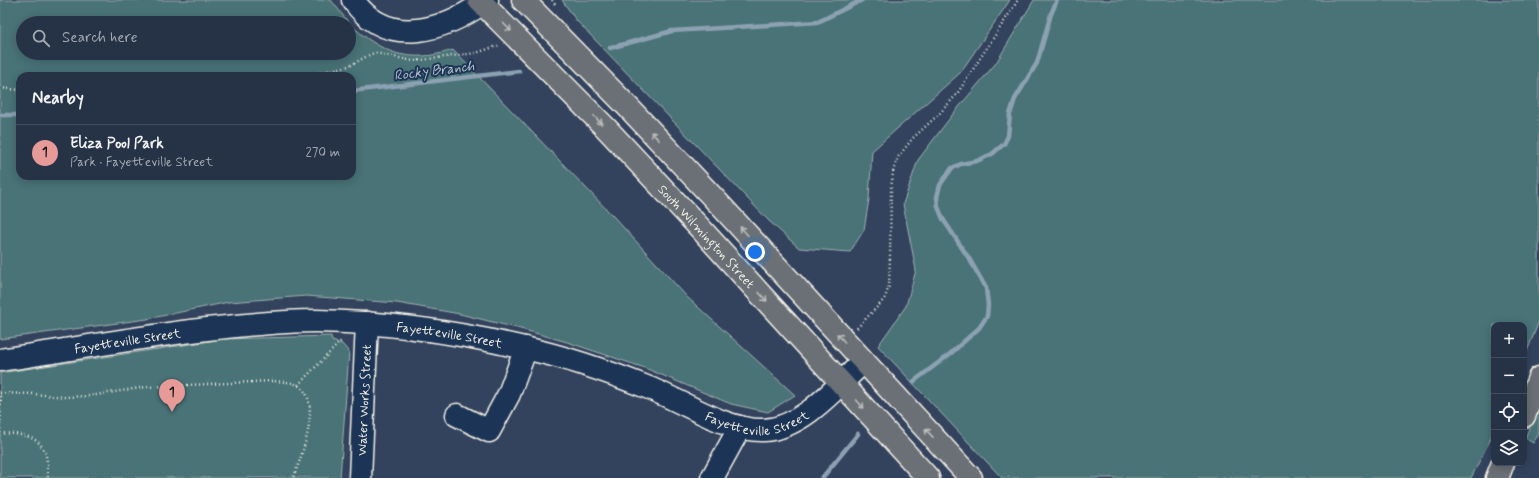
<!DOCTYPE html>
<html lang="en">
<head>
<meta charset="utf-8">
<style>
  :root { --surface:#263246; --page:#2e3a4d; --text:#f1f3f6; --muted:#a4aab3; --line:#424d5f; --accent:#e69b98 }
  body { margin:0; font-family:Mynerve,sans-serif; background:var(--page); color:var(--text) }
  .controls { position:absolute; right:12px; bottom:12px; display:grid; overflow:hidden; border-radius:8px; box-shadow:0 2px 10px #0003 }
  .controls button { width:36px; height:36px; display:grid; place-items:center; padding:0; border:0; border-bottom:1px solid var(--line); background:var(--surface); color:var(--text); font:20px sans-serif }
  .you { position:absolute; left:755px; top:252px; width:14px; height:14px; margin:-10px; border:3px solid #fff; border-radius:50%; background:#1a73e8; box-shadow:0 0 0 6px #1a73e833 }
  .badge { display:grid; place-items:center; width:26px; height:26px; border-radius:50%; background:var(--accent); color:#111; font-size:13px; font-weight:700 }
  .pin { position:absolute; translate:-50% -33px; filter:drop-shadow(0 1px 2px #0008) }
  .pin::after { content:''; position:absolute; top:21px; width:14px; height:12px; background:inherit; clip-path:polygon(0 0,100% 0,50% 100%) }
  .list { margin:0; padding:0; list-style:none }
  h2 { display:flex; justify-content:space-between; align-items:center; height:52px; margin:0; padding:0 16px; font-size:17px }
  h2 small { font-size:13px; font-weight:400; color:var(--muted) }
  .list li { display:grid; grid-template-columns:26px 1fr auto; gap:12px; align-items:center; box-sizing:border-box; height:56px; padding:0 16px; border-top:1px solid var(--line) }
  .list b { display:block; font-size:15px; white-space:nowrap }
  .list p { margin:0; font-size:13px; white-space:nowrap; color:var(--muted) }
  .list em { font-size:13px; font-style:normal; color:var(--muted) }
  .icon { flex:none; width:22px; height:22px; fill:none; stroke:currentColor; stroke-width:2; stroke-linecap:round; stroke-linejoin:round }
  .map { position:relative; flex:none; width:1539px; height:478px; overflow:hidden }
  .search { position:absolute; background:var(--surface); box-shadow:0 2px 10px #0003; left:16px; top:16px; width:340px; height:44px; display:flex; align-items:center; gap:10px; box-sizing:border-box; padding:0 14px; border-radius:22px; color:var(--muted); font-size:15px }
  .panel { position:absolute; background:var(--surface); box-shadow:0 2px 10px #0003; left:16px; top:72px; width:340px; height:108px; border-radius:12px }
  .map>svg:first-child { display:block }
  .green { fill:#4a7377; stroke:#9fb2b0; fill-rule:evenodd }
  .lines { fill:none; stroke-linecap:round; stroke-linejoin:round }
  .stream { stroke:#8ca2b3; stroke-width:4.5 }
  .minor-casing { stroke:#f4f1e8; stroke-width:25 }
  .major-casing { stroke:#f4f1e8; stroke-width:25 }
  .highway-casing { stroke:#f4f1e8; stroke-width:25 }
  .path { stroke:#f4f1e8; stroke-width:2.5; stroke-dasharray:1 3; stroke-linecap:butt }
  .minor { stroke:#1d3557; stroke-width:22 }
  .major { stroke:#6b6f75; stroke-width:22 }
  .highway { stroke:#6b6f75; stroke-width:22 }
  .oneway { stroke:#bdbdba }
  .labels { text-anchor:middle; stroke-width:4; stroke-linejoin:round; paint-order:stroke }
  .street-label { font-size:13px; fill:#f4f1e8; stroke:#1d3557 }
  .water-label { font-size:14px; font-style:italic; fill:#b7c3c9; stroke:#1d3557 }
</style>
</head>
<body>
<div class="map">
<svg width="1539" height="478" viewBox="0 0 1539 478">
  <rect width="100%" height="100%" fill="#33435e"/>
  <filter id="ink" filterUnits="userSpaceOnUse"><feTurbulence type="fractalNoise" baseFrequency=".025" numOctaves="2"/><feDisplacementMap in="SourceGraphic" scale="8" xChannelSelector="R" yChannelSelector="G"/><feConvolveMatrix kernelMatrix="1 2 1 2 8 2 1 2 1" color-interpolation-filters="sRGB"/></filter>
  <g filter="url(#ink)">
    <g class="green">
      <path d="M 0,0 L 331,0 L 349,23 L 23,23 L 23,53 L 349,53 L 349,23 C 382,54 409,64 453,50 L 612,215 L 688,298 L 795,395 L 768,412 L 731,404 L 645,368 L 567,342 L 517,328 L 460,314 L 397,303 L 306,296 L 229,302 L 147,319 L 0,339 ZM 20,76 L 352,76 L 352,176 L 20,176 Z"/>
      <polygon points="562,0 1010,0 960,73 872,151 869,199 864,230 850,252 799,248 769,221 576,20"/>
      <polygon points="1034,0 1539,0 1539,321 1524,359 1524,325 1494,325 1494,432 1471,478 1002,478 878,346 906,306 916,270 903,204 918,160 953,114 996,63"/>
      <polygon points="331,336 332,341 342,344 349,352 340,478 0,478 0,373 224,339"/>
      <polygon points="1539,406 1539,434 1533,443 1525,438"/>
    </g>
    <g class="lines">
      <g class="stream">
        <polyline points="610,48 672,31 818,22 862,0"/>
        <polyline points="352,91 519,71"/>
        <polyline points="0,115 20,115"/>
        <polyline points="913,382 950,354 979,328 987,316 988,305 986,288 970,260 943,219 938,207 937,197 940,185 952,168 961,164 977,161 992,154 1004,144 1008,136 1010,114 1015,99 1037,63 1051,14 1057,0"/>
        <polyline points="822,478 858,434"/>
      </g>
      <g class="minor-casing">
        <g id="minor">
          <path d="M 353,0 C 388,51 447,29 487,0"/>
          <path id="s1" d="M 0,360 C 69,350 138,337 207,329 C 243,325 280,321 316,321 C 386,322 456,332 524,348 C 567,357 609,372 649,388 C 682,401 729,432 764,430 C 803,428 836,387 863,362"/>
          <polyline points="457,415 489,431 509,394 526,348"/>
          <path id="s2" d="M 360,478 L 367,323"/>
          <polyline points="712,478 740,427"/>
        </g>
      </g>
      <g class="major-casing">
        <g id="major">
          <path id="s3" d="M 479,0 L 606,128 L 700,228 L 928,478"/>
          <polyline points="523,0 628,107 722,207 971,478"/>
        </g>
      </g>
      <g class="highway-casing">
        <g id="highway">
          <polyline points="1524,416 1539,378"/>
          <polyline points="1497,478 1503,463"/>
        </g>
      </g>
      <g class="path">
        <polyline points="552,0 556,6"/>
        <polyline points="304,76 349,66 371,54 376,53 413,61 476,53 500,45"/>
        <polyline points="0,88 20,90"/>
        <polyline points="857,328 880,304 885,298 889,286 890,257 891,188 893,172 898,157 913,138 940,113 957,94 1018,0"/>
        <polyline points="298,385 342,340"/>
        <path d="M 0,393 L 34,394 L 65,397 L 89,396 L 146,387 L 272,381 C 281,382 291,381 299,386 C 323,401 301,458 293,478"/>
        <path d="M 0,433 C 17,434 39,434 45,453 C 48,460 47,470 48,478"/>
        <polyline points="0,433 1,393"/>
      </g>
      <use href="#minor" class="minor"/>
      <use href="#major" class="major"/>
      <use href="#highway" class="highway"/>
    </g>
    <defs><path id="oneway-shaft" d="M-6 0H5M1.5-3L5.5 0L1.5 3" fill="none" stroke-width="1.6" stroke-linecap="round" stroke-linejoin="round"/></defs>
    <g class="oneway">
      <use href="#oneway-shaft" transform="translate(507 27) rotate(45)"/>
      <use href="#oneway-shaft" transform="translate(598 120) rotate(46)"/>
      <use href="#oneway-shaft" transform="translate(655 136) rotate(-133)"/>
      <use href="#oneway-shaft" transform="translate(744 231) rotate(-132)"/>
      <use href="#oneway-shaft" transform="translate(763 297) rotate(48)"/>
      <use href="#oneway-shaft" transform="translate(841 338) rotate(-132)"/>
      <use href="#oneway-shaft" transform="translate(860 404) rotate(48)"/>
      <use href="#oneway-shaft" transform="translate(929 433) rotate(-133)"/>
    </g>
  </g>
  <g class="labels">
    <g class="street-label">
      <text dy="5" stroke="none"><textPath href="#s3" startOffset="328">South Wilmington Street</textPath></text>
      <text dy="5" stroke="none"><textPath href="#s1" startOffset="453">Fayetteville Street</textPath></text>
      <text dy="5" stroke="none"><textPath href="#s1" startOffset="129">Fayetteville Street</textPath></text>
      <text dy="5" stroke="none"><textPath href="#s2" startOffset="78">Water Works Street</textPath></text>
      <text dy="5" stroke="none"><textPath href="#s1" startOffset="777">Fayetteville Street</textPath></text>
    </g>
    <g class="water-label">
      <text transform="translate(434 70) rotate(-7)" y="5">Rocky Branch</text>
    </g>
  </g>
</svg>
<div class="controls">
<button>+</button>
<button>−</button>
<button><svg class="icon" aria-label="locate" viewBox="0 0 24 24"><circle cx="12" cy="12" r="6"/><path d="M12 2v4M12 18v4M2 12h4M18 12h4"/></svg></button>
<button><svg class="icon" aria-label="layers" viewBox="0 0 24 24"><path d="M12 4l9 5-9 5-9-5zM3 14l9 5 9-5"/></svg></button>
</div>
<div class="you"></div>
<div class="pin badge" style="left:172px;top:412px">1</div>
<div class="search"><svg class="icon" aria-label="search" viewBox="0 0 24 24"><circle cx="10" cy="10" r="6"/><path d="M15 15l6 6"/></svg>Search here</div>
<section class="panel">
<h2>Nearby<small></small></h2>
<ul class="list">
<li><span class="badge">1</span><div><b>Eliza Pool Park</b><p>Park · Fayetteville Street</p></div><em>270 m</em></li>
</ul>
</section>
</div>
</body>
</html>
